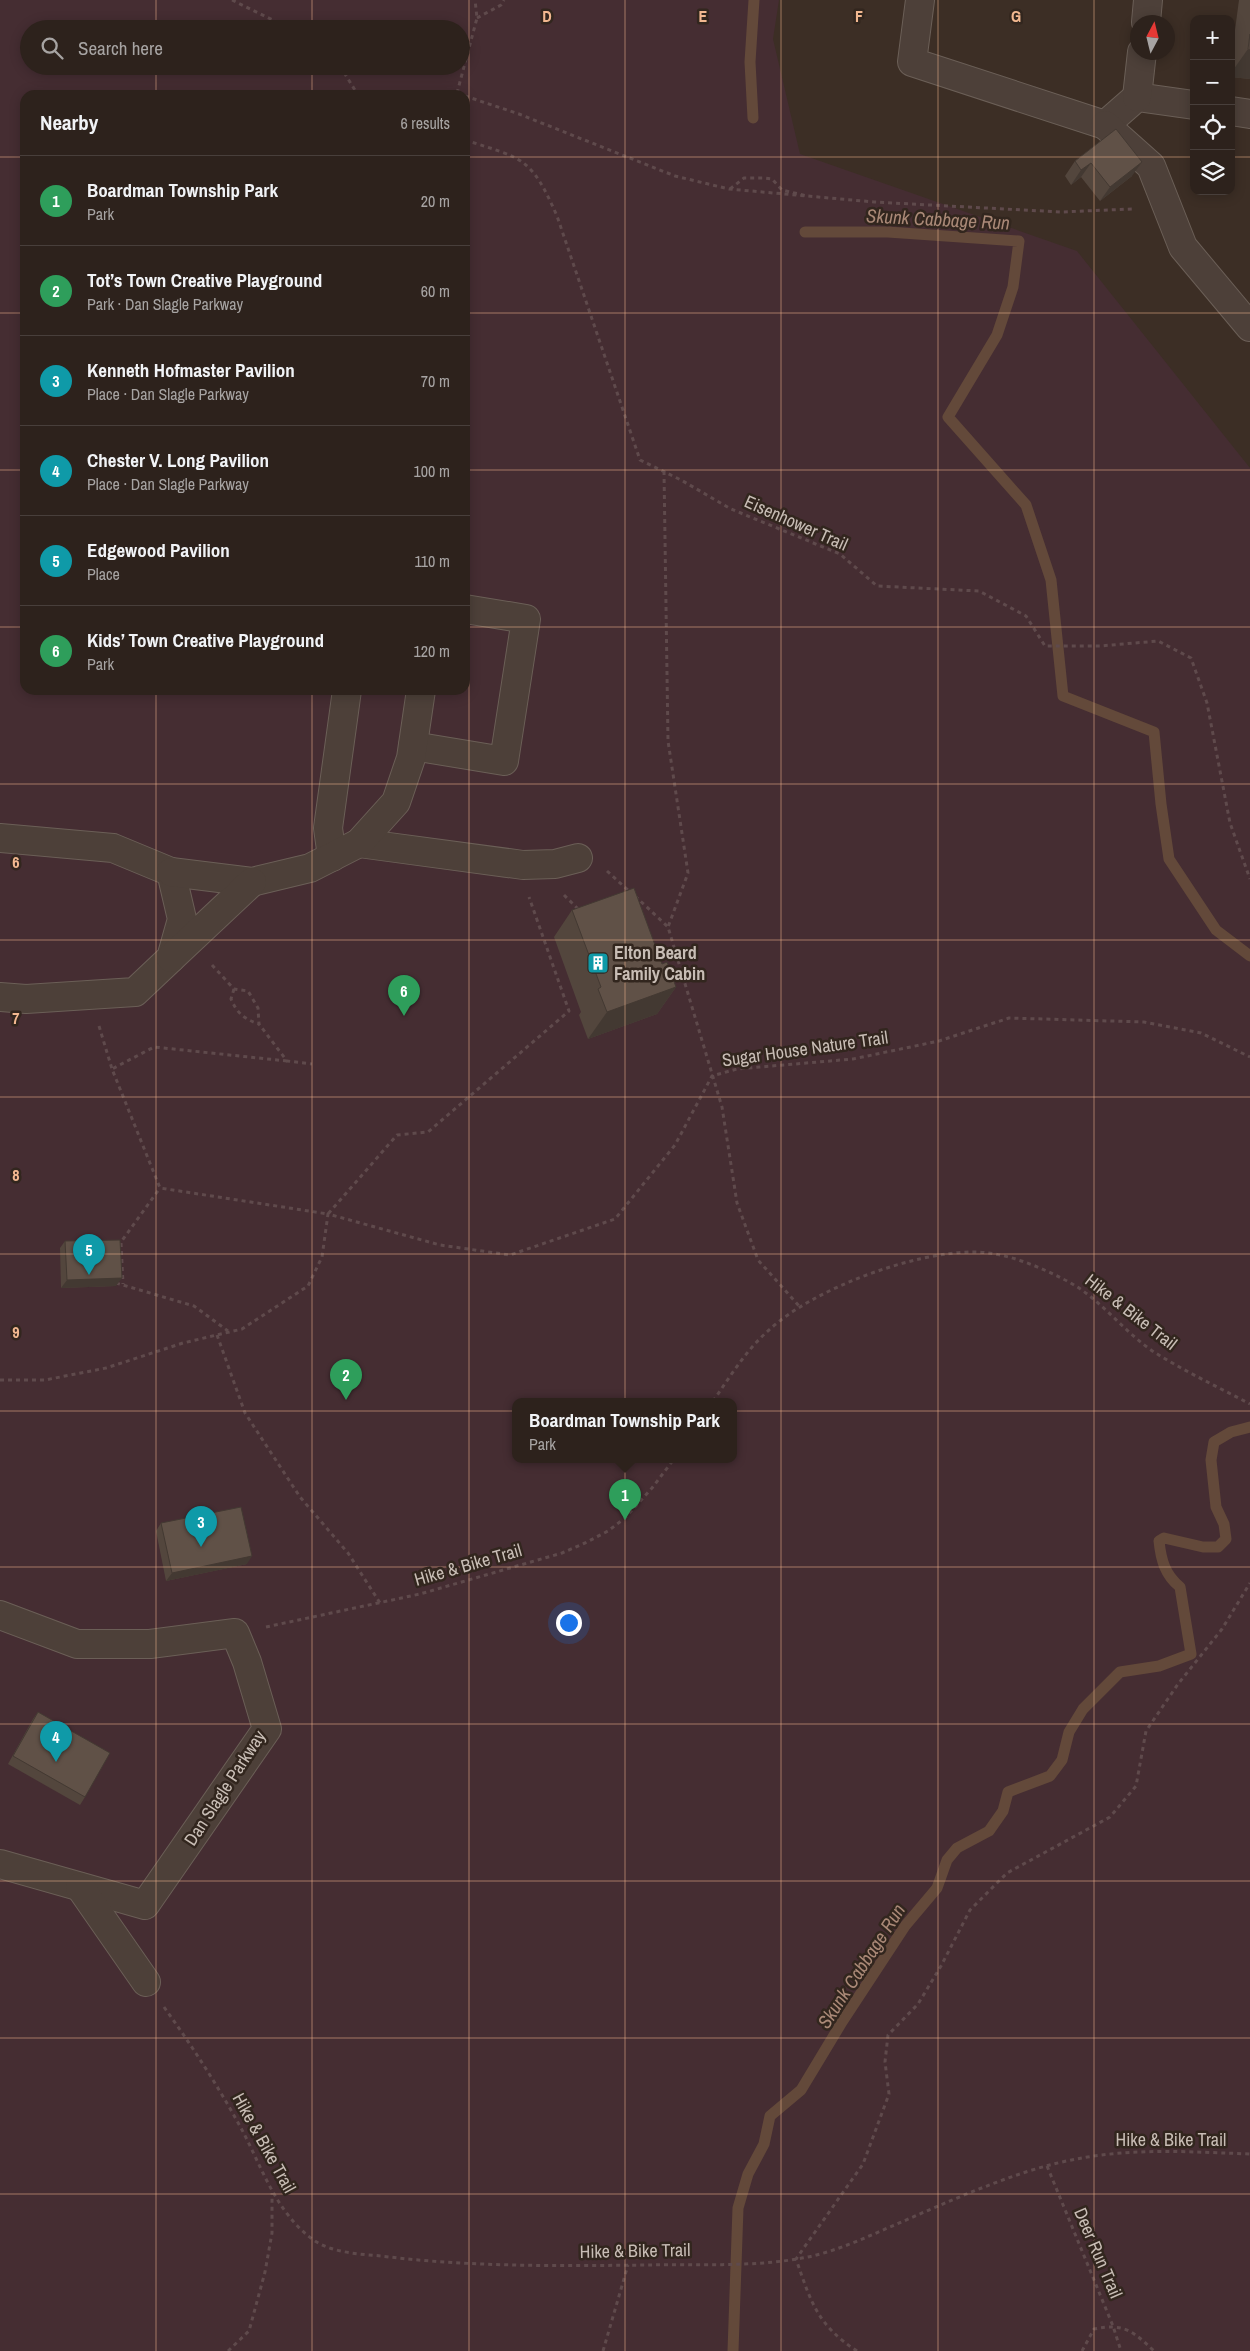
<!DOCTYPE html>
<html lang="en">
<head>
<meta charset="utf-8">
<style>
  :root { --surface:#2d221c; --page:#392f29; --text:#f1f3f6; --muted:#a7a4a3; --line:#483f3b; --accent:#8c9099 }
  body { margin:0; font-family:"Archivo Narrow",sans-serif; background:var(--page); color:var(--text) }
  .controls { position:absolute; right:15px; top:15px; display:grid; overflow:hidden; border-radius:10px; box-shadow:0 2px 12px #0003 }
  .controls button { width:45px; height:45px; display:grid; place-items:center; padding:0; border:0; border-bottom:1px solid var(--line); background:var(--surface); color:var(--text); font:25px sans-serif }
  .compass { position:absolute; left:1130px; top:15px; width:45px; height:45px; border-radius:50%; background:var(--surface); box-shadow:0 2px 12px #0003; rotate:7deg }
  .you { position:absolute; left:568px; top:1622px; width:18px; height:18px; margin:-12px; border:4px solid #fff; border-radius:50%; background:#1a73e8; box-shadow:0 0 0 8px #1a73e833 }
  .badge { display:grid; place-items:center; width:32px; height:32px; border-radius:50%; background:var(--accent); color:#fff; font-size:16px; font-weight:700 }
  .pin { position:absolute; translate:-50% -41px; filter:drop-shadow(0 1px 2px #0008) }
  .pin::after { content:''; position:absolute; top:26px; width:18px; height:15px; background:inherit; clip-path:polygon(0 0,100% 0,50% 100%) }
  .popup { position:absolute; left:512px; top:1398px; width:225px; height:65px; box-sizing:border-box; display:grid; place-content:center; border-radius:10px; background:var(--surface); filter:drop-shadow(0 1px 4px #0005); font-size:16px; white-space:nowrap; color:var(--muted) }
  .popup b { font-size:19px; color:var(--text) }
  .popup::after { content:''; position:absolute; left:50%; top:100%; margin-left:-10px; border:10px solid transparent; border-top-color:var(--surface) }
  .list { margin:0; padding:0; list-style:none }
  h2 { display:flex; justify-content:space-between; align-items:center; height:65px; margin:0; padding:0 20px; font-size:21px }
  h2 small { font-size:16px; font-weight:400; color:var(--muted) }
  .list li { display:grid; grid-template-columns:32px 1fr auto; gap:15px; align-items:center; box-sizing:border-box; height:90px; padding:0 20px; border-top:1px solid var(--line) }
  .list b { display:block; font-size:19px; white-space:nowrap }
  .list p { margin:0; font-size:16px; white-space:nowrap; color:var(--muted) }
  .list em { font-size:16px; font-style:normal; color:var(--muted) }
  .icon { flex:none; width:28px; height:28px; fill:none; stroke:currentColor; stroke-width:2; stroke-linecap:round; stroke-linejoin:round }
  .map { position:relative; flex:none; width:1250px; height:2351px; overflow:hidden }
  .search { position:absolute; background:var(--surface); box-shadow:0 2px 12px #0003; left:20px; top:20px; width:450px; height:55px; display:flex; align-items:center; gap:12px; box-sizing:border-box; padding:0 18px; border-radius:28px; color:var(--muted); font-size:19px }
  .panel { position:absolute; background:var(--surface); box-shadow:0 2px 12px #0003; left:20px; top:90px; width:450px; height:605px; border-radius:15px }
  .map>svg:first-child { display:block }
  .green { fill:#452d32; fill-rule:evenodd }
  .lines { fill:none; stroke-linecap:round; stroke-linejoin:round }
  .stream { stroke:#63493a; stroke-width:11 }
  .minor-casing { stroke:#6b5f57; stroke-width:30 }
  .path { stroke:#5f4a4c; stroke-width:3; stroke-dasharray:4 4; stroke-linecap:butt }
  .minor { stroke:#4d4039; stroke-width:28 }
  .wall { fill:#53463d }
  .shaded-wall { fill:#433932 }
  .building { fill:#605147; stroke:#433932 }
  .grid { fill:none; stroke:#f2b890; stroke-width:1; stroke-opacity:0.55 }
  .labels { text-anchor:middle; stroke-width:5; stroke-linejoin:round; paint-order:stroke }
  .street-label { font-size:18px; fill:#c8bdb5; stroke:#32261e }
  .poi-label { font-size:18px; font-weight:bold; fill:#c8bdb5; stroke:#32261e; text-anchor:start }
  .water-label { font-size:19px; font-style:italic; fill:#aa8977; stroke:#32261e }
  .grid-label { font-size:16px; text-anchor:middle; font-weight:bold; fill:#f2b890; stroke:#32261e; stroke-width:5; stroke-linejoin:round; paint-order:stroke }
</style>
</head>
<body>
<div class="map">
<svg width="1250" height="2351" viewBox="0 0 1250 2351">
  <rect width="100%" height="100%" fill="#3c2e25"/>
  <path class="green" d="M 0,0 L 779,0 L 773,39 L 800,154 L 1077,251 L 1250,468 L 1250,2351 L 0,2351 ZM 29,29 L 461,29 L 461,66 L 29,66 ZM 25,95 L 465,95 L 465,690 L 25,690 ZM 516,1401 L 734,1401 L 734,1459 L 516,1459 Z"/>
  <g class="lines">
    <g class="stream">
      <polyline points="753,118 750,62 754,0"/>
      <polyline points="805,232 888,232 1019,241 1013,287 997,335 948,417 1026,505 1051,580 1063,696 1154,732 1161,804 1169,859 1216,930 1250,956"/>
      <path d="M 733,2351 L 738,2208 L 748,2174 L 764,2144 L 770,2116 L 801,2090 L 842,2022 L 905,1926 L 937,1888 L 947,1860 L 957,1848 L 989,1831 L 1003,1811 L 1008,1792 L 1050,1776 L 1062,1760 L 1069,1732 L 1083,1709 L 1120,1672 L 1159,1666 L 1191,1654 L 1180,1587 C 1165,1575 1161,1560 1159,1541 L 1164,1538 L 1203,1547 L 1218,1547 L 1226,1539 L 1224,1524 L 1216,1507 L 1211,1460 L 1214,1442 L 1231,1432 L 1250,1427"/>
    </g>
    <g class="minor-casing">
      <g id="minor">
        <polyline points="920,0 912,62 1105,125 1137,97 1194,105"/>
        <polyline points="1146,22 1148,0"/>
        <polyline points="1137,97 1142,52"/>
        <polyline points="1231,111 1250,114"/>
        <polyline points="1105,125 1151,166 1183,247 1250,327"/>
        <polyline points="413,746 504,761 526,619 465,609"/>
        <polyline points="0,838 113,848 171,872 182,919 171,958 135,992 26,999 0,997"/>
        <polyline points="359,843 523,865 555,864 578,858"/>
        <polyline points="332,857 328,828 347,690"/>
        <polyline points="171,872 252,882 310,868 359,843 396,802 411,758 421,690"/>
        <polyline points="171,958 252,882"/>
        <polyline points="0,1615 77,1644 150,1644 235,1633 247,1662 267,1729 145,1905 0,1864"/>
        <polyline points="80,1887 146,1982"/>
      </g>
    </g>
    <g class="path">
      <polyline points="232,0 291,29"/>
      <polyline points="477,18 501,5 504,0"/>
      <polyline points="340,66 358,95"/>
      <polyline points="457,93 477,18 475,0"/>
      <polyline points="465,96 519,114 675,176 729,189 874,202 1061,212 1132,209"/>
      <path d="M 465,140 C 524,159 531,157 557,216 L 640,460 L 681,480 L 731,509 L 840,554 L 877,586 L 979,591 L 1026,616 L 1045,646 L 1100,646 L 1158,641 L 1191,658 L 1207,703 L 1230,823 L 1250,879"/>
      <polyline points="730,189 744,178 763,178 772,179 782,190 807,196"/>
      <polyline points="664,471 668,741 688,873 668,927"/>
      <polyline points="607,871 630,892"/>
      <polyline points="564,895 579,910"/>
      <polyline points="635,896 668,927 722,1107 737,1203 758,1260 800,1307"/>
      <polyline points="212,965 234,989 248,991 258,1008 259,1024 287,1061 312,1064"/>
      <path d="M 234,989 L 231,999 C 237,1013 244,1019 259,1024"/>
      <polyline points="99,1026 112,1069"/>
      <polyline points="287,1061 154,1047 112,1069 160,1188 328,1214 397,1135 428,1132 569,1011 529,897"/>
      <polyline points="121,1243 123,1284"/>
      <polyline points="118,1246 160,1188"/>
      <polyline points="116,1283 194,1306 228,1331"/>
      <polyline points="217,1335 245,1413 300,1497 348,1553 380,1603"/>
      <polyline points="0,1380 45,1380 106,1368 183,1343 242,1329 308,1286 322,1257 328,1214 440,1245 510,1255 615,1219 675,1145 712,1076 737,1069 853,1059 939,1041 1009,1018 1144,1022 1201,1033 1250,1057"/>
      <path d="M 713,1401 C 730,1377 746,1350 769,1330 C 813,1289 913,1252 973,1252 C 1004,1252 1036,1265 1063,1279 C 1099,1296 1121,1330 1154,1352 C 1184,1371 1218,1387 1250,1404"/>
      <polyline points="266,1627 420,1594 562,1553 585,1543 608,1531 625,1518 652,1488 674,1459"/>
      <path d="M 164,2007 C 192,2046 218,2086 241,2128 C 262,2167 276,2214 315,2241 C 334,2253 359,2254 381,2256 C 469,2267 559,2266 648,2265 C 696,2264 749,2267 797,2259 C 830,2254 860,2240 890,2227 C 936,2207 982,2186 1029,2171 C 1108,2146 1169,2151 1250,2154"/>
      <polyline points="1047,2166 1113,2326 1121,2351"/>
      <polyline points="228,2351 249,2331 265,2272 272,2233 272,2193"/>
      <polyline points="603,2351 628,2265"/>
      <path d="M 857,2351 C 817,2325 811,2302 796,2259 L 863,2164 L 889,2094 L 885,2062 L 888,2035 L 918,2004 L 941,1966 L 970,1910 L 1007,1873 L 1110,1817 L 1136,1786 L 1146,1731 L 1178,1684 L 1222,1629 L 1250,1583"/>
      <path d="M 1082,2351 L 1094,2329 C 1124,2323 1133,2331 1154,2351"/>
    </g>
    <use href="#minor" class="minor"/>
  </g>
  <g class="wall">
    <polygon points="1239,0 1250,0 1250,79 1231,77 1231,60"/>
    <polygon points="1116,129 1132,176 1100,201 1081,177 1071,185 1065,176 1075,161"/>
    <polygon points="572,910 676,987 657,1014 588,1039 579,1015 581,1012 554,937"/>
    <polygon points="65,1241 116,1286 61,1288 60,1248"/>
    <polygon points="161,1523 247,1564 166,1581 156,1531"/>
    <polygon points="38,1712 85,1797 80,1805 8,1764 33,1719"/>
  </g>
  <g class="shaded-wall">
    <polygon points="1248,49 1250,50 1250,79 1231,77 1231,73"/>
    <polygon points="1142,162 1132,176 1100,201 1110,187"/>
    <polygon points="1091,163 1081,177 1071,185 1081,170"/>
    <polygon points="676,987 657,1014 588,1039 607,1012"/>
    <polygon points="122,1278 116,1286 61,1288 67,1280"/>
    <polygon points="252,1556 247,1564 166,1581 172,1573"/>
  </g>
  <g class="building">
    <polygon points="1250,34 1250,50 1248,49"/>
    <polygon points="1116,129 1142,162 1110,187 1091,163 1081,170 1075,161"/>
    <polygon points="634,888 662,964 667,962 676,987 607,1012 598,989 601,987 572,910"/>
    <polygon points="120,1240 122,1278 67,1280 65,1241"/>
    <polygon points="241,1507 252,1556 172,1573 161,1523"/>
    <polygon points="38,1712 110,1753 85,1797 13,1756"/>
  </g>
  <path class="grid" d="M 156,0 L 156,29M 312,0 L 312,29M 469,0 L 469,2351M 625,0 L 625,2351M 781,0 L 781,2351M 938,0 L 938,2351M 1094,0 L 1094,2351M 156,66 L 156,95M 312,66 L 312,95M 0,157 L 25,157M 465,157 L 1194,157M 1231,157 L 1250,157M 0,313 L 25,313M 465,313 L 1250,313M 0,470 L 25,470M 465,470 L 1250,470M 0,627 L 25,627M 465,627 L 1250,627M 156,690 L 156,2351M 312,690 L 312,2351M 0,784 L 1250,784M 0,940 L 1250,940M 0,1097 L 1250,1097M 0,1254 L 1250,1254M 0,1411 L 1250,1411M 0,1567 L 1250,1567M 0,1724 L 1250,1724M 0,1881 L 1250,1881M 0,2038 L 1250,2038M 0,2194 L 1250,2194"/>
  <defs>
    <g id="building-square" transform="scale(1.125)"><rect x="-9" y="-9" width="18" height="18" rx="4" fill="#0f9aa8" stroke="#32261e"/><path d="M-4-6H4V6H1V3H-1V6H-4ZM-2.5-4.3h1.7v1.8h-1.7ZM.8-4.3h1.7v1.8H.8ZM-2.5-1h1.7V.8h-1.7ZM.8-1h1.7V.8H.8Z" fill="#fff"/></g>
  </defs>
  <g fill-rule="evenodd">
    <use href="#building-square" x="598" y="963"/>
  </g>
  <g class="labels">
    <g class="street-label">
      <text transform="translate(796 523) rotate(24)" y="6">Eisenhower Trail</text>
      <text transform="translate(805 1049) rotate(-8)" y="6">Sugar House Nature Trail</text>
      <text transform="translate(1131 1312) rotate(38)" y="6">Hike &amp; Bike Trail</text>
      <text transform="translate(468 1565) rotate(-16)" y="6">Hike &amp; Bike Trail</text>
      <text transform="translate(225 1788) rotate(-57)" y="6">Dan Slagle Parkway</text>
      <text x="1171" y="2146">Hike &amp; Bike Trail</text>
      <text transform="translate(264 2143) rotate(61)" y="6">Hike &amp; Bike Trail</text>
      <text transform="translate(635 2251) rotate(-1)" y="6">Hike &amp; Bike Trail</text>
      <text transform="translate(1098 2253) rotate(67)" y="6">Deer Run Trail</text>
    </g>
    <g class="poi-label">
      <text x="614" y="959">Elton Beard<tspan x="614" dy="21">Family Cabin</tspan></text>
    </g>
    <g class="water-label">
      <text transform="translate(938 219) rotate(3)" y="7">Skunk Cabbage Run</text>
      <text transform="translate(861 1966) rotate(-57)" y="7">Skunk Cabbage Run</text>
    </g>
  </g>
  <g class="grid-label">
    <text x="547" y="22">D</text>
    <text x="703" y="22">E</text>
    <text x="859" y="22">F</text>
    <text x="1016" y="22">G</text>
    <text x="16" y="868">6</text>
    <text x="16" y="1024">7</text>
    <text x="16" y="1181">8</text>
    <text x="16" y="1338">9</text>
  </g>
</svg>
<div class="controls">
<button>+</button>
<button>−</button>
<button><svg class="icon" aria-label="locate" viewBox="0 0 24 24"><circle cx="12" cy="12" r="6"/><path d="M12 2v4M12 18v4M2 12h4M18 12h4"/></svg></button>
<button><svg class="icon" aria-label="layers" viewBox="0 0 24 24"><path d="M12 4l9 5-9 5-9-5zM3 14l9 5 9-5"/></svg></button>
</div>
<svg class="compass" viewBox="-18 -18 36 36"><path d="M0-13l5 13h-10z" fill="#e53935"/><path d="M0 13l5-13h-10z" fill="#a7a4a3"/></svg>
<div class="you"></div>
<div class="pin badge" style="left:625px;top:1520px;background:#2e9e5b">1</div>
<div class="popup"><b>Boardman Township Park</b>Park</div>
<div class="pin badge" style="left:346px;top:1400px;background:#2e9e5b">2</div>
<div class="pin badge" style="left:201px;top:1547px;background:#0f9aa8">3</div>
<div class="pin badge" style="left:56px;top:1762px;background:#0f9aa8">4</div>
<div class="pin badge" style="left:89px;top:1275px;background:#0f9aa8">5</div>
<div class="pin badge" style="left:404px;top:1016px;background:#2e9e5b">6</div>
<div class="search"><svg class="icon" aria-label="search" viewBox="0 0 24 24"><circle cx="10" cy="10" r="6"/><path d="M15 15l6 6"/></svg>Search here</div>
<section class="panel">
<h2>Nearby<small>6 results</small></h2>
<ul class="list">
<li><span class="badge" style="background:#2e9e5b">1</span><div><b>Boardman Township Park</b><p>Park</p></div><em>20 m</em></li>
<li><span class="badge" style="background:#2e9e5b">2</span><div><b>Tot’s Town Creative Playground</b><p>Park · Dan Slagle Parkway</p></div><em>60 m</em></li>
<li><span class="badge" style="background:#0f9aa8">3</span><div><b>Kenneth Hofmaster Pavilion</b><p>Place · Dan Slagle Parkway</p></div><em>70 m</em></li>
<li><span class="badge" style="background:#0f9aa8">4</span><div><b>Chester V. Long Pavilion</b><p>Place · Dan Slagle Parkway</p></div><em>100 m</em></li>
<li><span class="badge" style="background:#0f9aa8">5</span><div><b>Edgewood Pavilion</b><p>Place</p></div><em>110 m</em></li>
<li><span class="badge" style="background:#2e9e5b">6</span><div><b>Kids’ Town Creative Playground</b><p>Park</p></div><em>120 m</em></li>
</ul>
</section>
</div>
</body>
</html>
